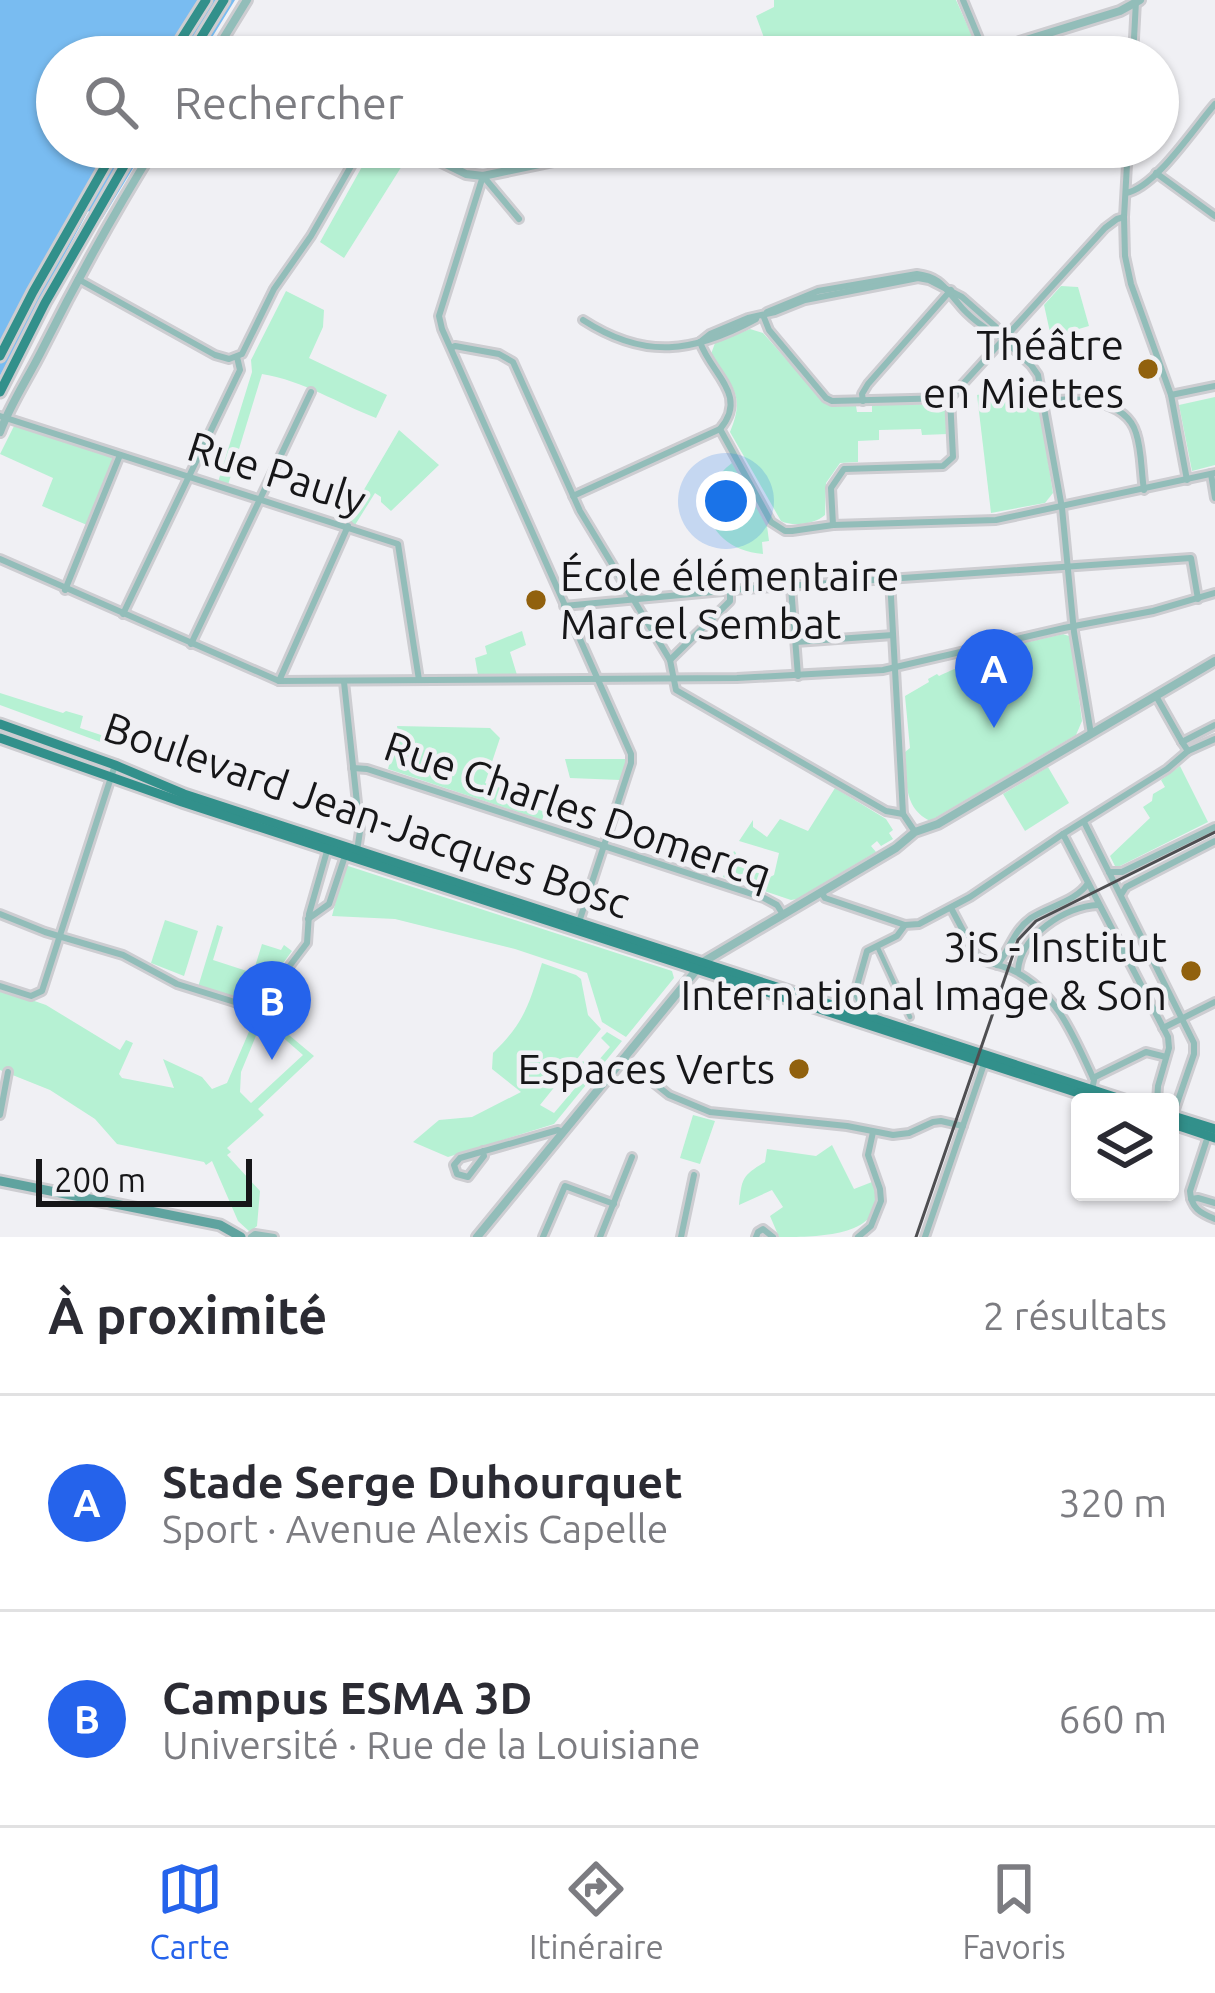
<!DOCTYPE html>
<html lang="fr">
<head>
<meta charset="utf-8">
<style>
  :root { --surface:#fff; --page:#f2f2f3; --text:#2b2b33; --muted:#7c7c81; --line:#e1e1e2; --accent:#2563eb }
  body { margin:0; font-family:Ubuntu,sans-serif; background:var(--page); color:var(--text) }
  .controls { position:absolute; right:36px; bottom:36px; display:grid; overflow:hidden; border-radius:12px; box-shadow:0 3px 9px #0004 }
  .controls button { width:108px; height:108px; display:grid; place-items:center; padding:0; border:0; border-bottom:3px solid var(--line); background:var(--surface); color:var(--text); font:60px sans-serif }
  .scale { position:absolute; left:36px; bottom:30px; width:216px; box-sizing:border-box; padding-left:12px; border:6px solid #161618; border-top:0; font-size:33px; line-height:42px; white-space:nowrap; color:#161618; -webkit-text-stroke:9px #f0f0f4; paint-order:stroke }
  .you { position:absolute; left:726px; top:501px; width:42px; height:42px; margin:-30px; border:9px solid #fff; border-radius:50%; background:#1a73e8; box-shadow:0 0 0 18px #1a73e833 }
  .badge { display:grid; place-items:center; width:78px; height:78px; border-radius:50%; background:var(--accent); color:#fff; font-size:39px; font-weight:700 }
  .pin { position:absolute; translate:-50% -99px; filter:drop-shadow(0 3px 6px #0008) }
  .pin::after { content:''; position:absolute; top:63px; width:42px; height:36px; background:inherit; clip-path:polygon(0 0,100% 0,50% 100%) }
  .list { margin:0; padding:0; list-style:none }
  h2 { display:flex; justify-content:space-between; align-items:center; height:156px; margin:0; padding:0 48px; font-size:51px }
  h2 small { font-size:39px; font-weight:400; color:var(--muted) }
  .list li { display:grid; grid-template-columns:78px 1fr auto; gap:36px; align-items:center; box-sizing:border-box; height:216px; padding:0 48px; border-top:3px solid var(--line) }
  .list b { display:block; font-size:45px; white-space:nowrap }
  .list p { margin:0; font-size:39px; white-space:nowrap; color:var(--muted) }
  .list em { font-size:39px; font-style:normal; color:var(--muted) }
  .icon { flex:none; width:66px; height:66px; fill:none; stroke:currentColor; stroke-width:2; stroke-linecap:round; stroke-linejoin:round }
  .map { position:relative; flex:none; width:1215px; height:1237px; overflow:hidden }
  .search { position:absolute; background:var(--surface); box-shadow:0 3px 9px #0004; left:36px; right:36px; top:36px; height:132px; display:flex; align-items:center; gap:30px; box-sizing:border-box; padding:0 42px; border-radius:66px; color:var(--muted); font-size:45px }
  .sheet { height:588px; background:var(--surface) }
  nav { display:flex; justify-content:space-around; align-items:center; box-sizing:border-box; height:168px; border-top:3px solid var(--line); background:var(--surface); font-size:33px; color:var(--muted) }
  nav a { display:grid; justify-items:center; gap:6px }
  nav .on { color:var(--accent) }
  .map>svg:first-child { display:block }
  .green { fill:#b6f1d3 }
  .water { fill:#79bcf1 }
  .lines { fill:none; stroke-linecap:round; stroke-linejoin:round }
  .pedestrian-casing { stroke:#cdcdd1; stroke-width:10 }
  .minor-casing { stroke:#cdcdd1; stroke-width:12 }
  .tertiary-casing { stroke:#cdcdd1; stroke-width:14 }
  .secondary-casing { stroke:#cdcdd1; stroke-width:15 }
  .primary-casing { stroke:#cdcdd1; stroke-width:15 }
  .pedestrian { stroke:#92bdb9; stroke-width:4.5 }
  .minor { stroke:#92bdb9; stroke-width:6 }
  .tertiary { stroke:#92bdb9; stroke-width:8 }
  .secondary { stroke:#5fa39f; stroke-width:9 }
  .primary { stroke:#32908b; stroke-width:9 }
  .tram { stroke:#4e4e51; stroke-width:3 }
  .poi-dot { fill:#91610e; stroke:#f0f0f4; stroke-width:4.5 }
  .labels { text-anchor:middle; stroke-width:9; stroke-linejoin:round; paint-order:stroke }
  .poi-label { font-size:42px; fill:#161618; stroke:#f0f0f4; text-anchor:end }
  .street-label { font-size:42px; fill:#161618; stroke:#f0f0f4 }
</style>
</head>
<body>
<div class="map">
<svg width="1215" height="1237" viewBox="0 0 1215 1237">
  <rect width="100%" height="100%" fill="#f0f0f4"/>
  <g class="green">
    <polygon points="774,0 956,0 977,47 940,57 747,57 746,54 767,46 756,16 774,7"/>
    <polygon points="373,147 379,147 405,161 344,258 320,242"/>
    <polygon points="1061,286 1078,287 1089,326 1051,337 1044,305"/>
    <path d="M 286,291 L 324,310 L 323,327 L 309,358 L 387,395 L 376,418 C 337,403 304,381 262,374 L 228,485 L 218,482 L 252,372 L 251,360 Z"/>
    <path d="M 750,329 L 763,333 L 825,403 L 834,406 L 856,406 L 857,412 L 872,412 L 872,405 L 942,404 L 942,410 L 947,410 L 948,434 L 922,435 L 921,429 L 879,430 L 879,440 L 858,441 L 858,462 L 840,463 L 826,483 L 825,515 C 815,524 793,527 781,521 L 730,432 C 747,392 729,386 711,354 L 715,343 Z"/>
    <polygon points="1036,385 1053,493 1045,503 991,513 977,395"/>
    <polygon points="1215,397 1215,465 1192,471 1179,405"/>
    <polygon points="14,426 115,458 87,525 42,506 53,478 0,454"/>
    <polygon points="399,430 439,465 391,511 381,502 381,497 375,493 355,525 345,522"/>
    <path d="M 732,463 L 767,526 L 769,541 L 762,542 L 763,554 C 709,550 687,497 732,463 Z"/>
    <polygon points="522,631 526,645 510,652 517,675 478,675 475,658 487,654 485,646"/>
    <path d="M 1063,634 L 1069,636 L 1072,644 L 1082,721 L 1076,735 L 930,821 C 902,807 907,779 905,752 L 910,748 L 905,696 L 929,682 L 928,679 L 937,674 L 939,676 C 952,669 976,663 982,653 Z"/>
    <polygon points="0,693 63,713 66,711 83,716 80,728 116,740 114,747 0,705"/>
    <polygon points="397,726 490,728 500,738 485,783 516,793 514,801 545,812 542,820 388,769 393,751 400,747"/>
    <polygon points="565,759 626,759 627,760 620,780 570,778"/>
    <polygon points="1180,766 1208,822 1116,868 1110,856 1150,818 1143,807 1152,801 1153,794 1165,787 1161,780"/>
    <polygon points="1048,767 1069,803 1025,831 1003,794"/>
    <polygon points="835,788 886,819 893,830 889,833 893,839 881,846 877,841 871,846 876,852 797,899 791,900 723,877 734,851 736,853 734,865 770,877 774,875 779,853 739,841 753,820 753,827 767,837 780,819 808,831"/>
    <polygon points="345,865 672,971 674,978 626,1037 602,1022 587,973 515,949 395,919 332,916"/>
    <polygon points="165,920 198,931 184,976 151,963"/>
    <polygon points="217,925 223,927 213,960 253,973 262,944 281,950 284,945 292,951 254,1003 198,987"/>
    <path d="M 542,963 L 576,975 L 581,979 L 588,1015 L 601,1029 L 540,1105 L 554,1113 L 582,1080 L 574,1072 L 583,1061 L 592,1068 L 610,1047 L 601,1038 L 607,1032 L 622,1041 L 554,1124 L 448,1157 L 413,1142 L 439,1120 L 472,1117 L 521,1092 L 492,1069 L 493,1053 C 525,1022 529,1004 542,963 Z"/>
    <polygon points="0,989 46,1005 120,1050 126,1040 133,1043 119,1074 122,1078 174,1088 163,1059 202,1077 212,1089 227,1083 257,1013 260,1026 241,1072 240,1092 251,1103 303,1055 280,1035 283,1030 314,1056 258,1109 264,1115 227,1148 231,1152 227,1155 260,1191 257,1226 250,1232 238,1221 212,1161 206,1165 204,1162 117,1144 95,1119 50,1090 0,1070"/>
    <polygon points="693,1115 715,1121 700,1164 680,1158"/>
    <path d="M 832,1145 L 854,1189 L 872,1182 C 894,1237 817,1237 779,1237 L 770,1216 L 783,1207 L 772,1190 L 739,1205 C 742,1178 742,1176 765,1162 L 767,1149 L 816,1156 Z"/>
  </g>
  <polygon class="water" points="0,0 235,0 200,57 57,57 57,147 146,147 102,219 88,211 0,376"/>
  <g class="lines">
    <g class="pedestrian-casing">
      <polyline id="pedestrian" points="877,946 910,1017"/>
    </g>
    <g class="minor-casing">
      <g id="minor">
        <polyline points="963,0 985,53"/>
        <polyline points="1133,57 1136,1"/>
        <polyline points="1128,147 1124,217 1125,256 1131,284 1171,395 1187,480"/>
        <polyline points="1156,173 1215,216"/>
        <path d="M 1126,193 C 1155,188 1194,128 1215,104"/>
        <polyline points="519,219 483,176 439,316 442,329 631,754 631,763 579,922"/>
        <polyline points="78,279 215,355 229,359 242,354 274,289 311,236 362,147"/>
        <path d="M 767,312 L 818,291 L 917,274 C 940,277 944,287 958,303 C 968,316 985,329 999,336"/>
        <polyline points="763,315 769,330 826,398 832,401 950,398"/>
        <path d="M 583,320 C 645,360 693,353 756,319"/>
        <polyline points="700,342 710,334 748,318 775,312 805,300 918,278 929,280 962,297 996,327 1002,338 1031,365 1038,375 1062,508 1074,632 1091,734"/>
        <polyline points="451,348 455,346 499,354 513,362 580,511 670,660 676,690 886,811 903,814 915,832"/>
        <polyline points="1171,395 1215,386"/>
        <polyline points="863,401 862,394 868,384 951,290"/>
        <path d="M 1044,402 C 1073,396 1126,399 1136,433 C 1142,451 1141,471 1144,490"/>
        <polyline points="0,416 398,544 419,680"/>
        <polyline points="720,429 771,522 785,531 792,531 833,525 996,520 1215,473"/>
        <polyline points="1211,474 1215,498"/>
        <path d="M 573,496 L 720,429 C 749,395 711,374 700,342"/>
        <polyline points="833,525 831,488 844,469 943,466 953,457 950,398 1105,228 1117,219 1124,217"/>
        <polyline points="0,559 279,681 737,678 883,670 1064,628 1153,611 1215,593"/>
        <polyline points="890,579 903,814"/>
        <polyline points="791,587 798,676"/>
        <polyline points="65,590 120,455"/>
        <polyline points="564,606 744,589 1191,558 1198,599"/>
        <polyline points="123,614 240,370 237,357"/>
        <polyline points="796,642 893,635"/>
        <polyline points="191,644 311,392"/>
        <polyline points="670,660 730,601 730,592"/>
        <polyline points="279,681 348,526"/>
        <polyline points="344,682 360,831 357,851"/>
        <polyline points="1156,696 1182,742"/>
        <polyline points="1182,742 1215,725"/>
        <polyline points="1188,751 1215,739"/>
        <polyline points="353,768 367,769 764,898 777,905 782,913"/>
        <polyline points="1084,822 1194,1043 1194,1054 1173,1115"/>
        <polyline points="1063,834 1168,1037 1169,1048 1158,1086 1157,1102"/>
        <polyline points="1109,872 1122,872 1215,827"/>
        <polyline points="821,892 825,898 905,925"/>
        <polyline points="1121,895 1126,887 1215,841"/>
        <path d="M 951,908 L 977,957 C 989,964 1002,965 1014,971 C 1057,992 1075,1039 1094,1080 L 1092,1090"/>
        <polyline points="0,914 45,932 123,955 177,984 257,1009 307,943 309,914 327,851"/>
        <polyline points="308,919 329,904 346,853"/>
        <path d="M 997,965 C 1010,950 1013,931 1031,918 C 1049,906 1077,901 1088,883"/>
        <path d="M 1018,970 C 1021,936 1065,906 1098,905"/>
        <polyline points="0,986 31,996 42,991 115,765"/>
        <polyline points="863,1002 859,1000 855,993 867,951 897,936 905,925 919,924 970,897 1063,834 1167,769 1188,751 1182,742"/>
        <polyline points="1163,1028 1215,1002"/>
        <polyline points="623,1058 669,1095 710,1112 847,1126 893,1135 909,1133 933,1122 941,1121 963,1126"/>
        <polyline points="1093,1078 1146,1052 1166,1057"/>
        <polyline points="0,1115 8,1072"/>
        <path d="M 1208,1136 L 1190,1191 C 1191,1208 1200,1213 1215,1219"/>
        <polyline points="483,1151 484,1156 468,1177 457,1174 454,1165 460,1158 558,1130 562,1133"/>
        <polyline points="1191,1199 1198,1198 1215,1203"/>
        <polyline points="251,1237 255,1234 274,1237"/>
        <polyline points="543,1237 565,1186 614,1204"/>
        <polyline points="600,1237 632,1157"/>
        <polyline points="681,1237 694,1175"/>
        <polyline points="756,1237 758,1232 763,1229 773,1237"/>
        <polyline points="858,1237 871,1226 881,1201 880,1189 868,1155 873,1132"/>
        <polyline points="925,1237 984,1064"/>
      </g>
    </g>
    <g class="tertiary-casing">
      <g id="tertiary">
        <polyline points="219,47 234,57"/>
        <polyline points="212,57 247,0"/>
        <polyline points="971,57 1120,11 1140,0"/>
        <polyline points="411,147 466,174 483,176 620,147"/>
        <path d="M 0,432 C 11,403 28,378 42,350 C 77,280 114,213 155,147"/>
        <polyline points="477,1237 703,962 896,848 915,832 938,824 1215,661"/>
      </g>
    </g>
    <g class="secondary-casing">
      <polyline id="secondary" points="0,1181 220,1225 241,1237"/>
    </g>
    <g class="primary-casing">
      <g id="primary">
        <polyline points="170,57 206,0"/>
        <polyline points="189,57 224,0"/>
        <polyline points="0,356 33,292 116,147"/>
        <polyline points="0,392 45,303 135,147"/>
        <polyline points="0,724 115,765 184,794 1130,1102"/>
        <polyline points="0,738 182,802 1106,1102"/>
        <polyline points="1170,1115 1215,1129"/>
        <polyline points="1170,1123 1215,1138"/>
      </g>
    </g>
    <use href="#pedestrian" class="pedestrian"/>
    <use href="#minor" class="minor"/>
    <use href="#tertiary" class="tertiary"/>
    <use href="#secondary" class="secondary"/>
    <use href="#primary" class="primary"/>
    <polyline class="tram" points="916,1237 1018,940 1036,921 1215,832"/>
  </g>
  <g class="poi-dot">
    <circle cx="1148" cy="369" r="12"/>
    <circle cx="536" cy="600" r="12"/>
    <circle cx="1191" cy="971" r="12"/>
    <circle cx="799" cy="1069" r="12"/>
  </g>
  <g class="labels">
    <g class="poi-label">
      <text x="1124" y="360">Théâtre<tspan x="1124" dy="48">en Miettes</tspan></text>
      <text x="560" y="591" text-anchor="start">École élémentaire<tspan x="560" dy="48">Marcel Sembat</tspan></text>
      <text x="1167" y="962">3iS - Institut<tspan x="1167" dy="48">International Image &amp; Son</tspan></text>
      <text x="775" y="1084">Espaces Verts</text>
    </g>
    <g class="street-label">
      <text transform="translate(277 473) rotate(18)" y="15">Rue Pauly</text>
      <text transform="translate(578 810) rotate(19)" y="15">Rue Charles Domercq</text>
      <text transform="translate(367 815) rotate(19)" y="15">Boulevard Jean-Jacques Bosc</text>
    </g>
  </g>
</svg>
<div class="controls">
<button><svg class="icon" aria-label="layers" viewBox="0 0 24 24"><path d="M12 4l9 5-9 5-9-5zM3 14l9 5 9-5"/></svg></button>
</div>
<div class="scale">200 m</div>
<div class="you"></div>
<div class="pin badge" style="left:994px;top:728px">A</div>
<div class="pin badge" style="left:272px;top:1060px">B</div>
<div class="search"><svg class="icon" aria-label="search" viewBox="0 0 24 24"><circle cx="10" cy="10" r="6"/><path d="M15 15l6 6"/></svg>Rechercher</div>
</div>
<section class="sheet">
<h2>À proximité<small>2 résultats</small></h2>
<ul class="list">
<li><span class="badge">A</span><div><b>Stade Serge Duhourquet</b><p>Sport · Avenue Alexis Capelle</p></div><em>320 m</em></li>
<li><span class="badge">B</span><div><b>Campus ESMA 3D</b><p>Université · Rue de la Louisiane</p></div><em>660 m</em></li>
</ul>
</section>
<nav>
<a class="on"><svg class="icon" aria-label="map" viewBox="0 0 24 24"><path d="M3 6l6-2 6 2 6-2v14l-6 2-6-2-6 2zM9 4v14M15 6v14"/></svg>Carte</a>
<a><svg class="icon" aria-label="directions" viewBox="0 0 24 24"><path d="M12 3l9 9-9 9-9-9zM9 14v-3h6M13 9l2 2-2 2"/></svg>Itinéraire</a>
<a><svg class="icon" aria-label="saved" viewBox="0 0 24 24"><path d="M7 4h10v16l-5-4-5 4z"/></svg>Favoris</a>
</nav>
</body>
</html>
